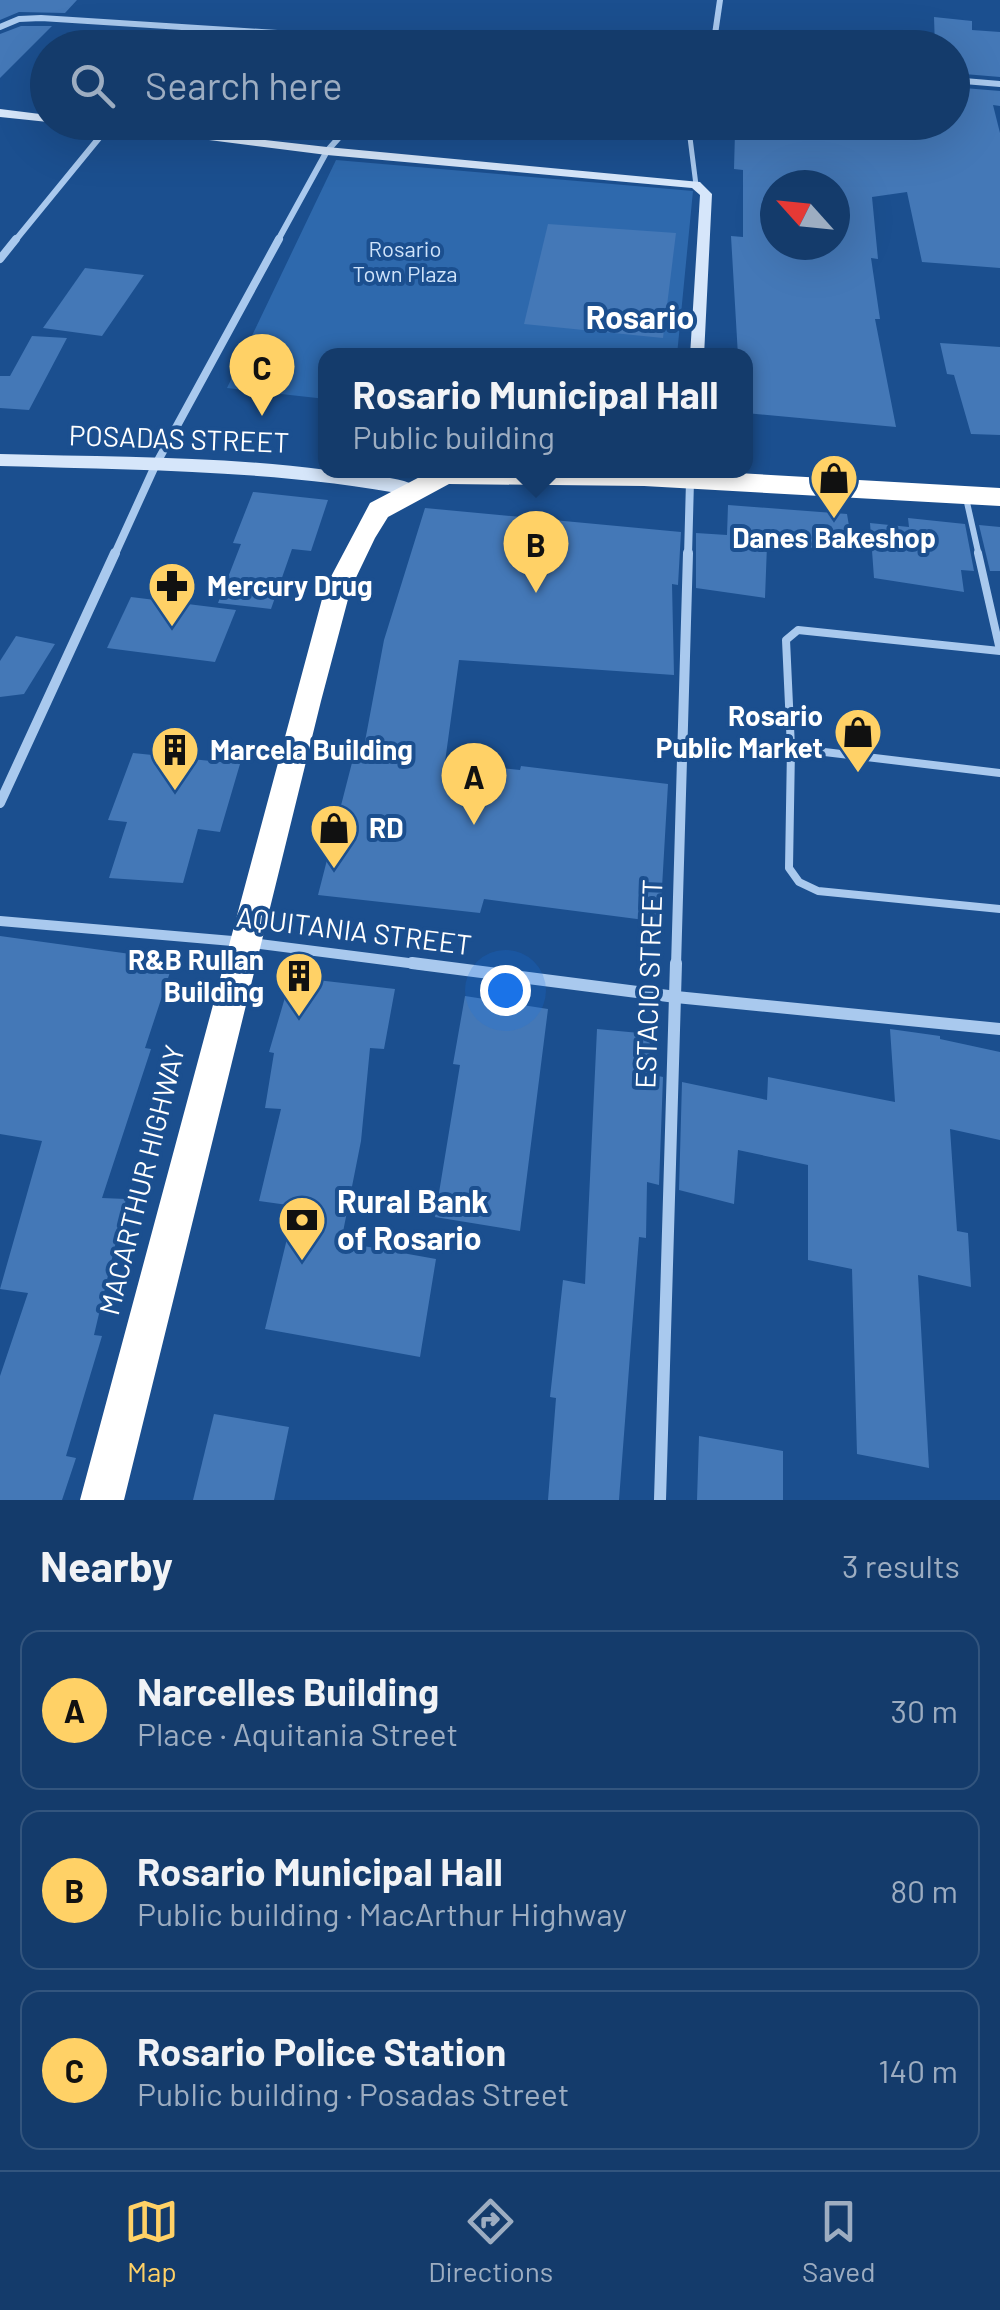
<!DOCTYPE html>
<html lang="en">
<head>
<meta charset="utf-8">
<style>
  :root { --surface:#143b6b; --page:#1d4271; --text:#f1f3f6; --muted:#9dadc1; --line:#33557e; --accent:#ffd166 }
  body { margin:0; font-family:Barlow,sans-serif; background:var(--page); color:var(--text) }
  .compass { position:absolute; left:760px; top:170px; width:90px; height:90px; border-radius:50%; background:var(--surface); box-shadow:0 10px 40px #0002; rotate:297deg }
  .you { position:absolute; left:505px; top:990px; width:35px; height:35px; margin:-25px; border:8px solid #fff; border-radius:50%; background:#1a73e8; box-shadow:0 0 0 15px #1a73e833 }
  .badge { display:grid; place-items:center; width:65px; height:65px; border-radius:50%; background:var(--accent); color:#111; font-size:32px; font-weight:700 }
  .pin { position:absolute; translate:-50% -82px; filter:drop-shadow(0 2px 5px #0008) }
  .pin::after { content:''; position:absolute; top:52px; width:35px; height:30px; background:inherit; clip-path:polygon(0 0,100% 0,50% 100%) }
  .popup { position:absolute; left:318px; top:348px; width:435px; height:130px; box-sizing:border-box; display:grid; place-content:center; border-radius:20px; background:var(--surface); filter:drop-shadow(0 2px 8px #0005); font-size:32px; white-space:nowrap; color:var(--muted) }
  .popup b { font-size:38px; color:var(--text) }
  .popup::after { content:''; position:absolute; left:50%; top:100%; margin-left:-20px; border:20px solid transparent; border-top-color:var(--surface) }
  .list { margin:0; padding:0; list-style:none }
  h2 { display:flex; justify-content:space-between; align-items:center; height:130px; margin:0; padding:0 40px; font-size:42px }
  h2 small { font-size:32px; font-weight:400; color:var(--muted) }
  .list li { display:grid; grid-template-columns:65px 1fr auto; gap:30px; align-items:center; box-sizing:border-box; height:160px; margin:0 20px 20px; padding:0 20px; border:2px solid var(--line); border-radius:20px }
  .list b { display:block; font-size:38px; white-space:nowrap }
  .list p { margin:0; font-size:32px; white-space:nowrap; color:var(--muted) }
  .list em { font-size:32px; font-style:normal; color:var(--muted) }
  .icon { flex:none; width:55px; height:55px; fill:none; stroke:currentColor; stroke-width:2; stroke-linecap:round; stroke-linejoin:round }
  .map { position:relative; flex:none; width:1000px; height:1500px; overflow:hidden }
  .search { position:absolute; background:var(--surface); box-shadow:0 10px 40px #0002; left:30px; right:30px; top:30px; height:110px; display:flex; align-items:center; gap:25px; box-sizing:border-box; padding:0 35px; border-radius:55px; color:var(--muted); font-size:38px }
  .sheet { height:670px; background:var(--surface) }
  nav { display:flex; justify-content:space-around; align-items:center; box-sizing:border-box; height:140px; border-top:2px solid var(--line); background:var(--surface); font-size:28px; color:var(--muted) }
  nav a { display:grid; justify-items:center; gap:5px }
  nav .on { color:var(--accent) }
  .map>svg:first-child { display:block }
  .green { fill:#2e69ad }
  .building { fill:#4478b7; fill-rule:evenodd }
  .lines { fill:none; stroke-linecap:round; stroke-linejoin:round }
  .lane-far2 { stroke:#a9c9ee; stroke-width:5 }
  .lane-far1 { stroke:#a9c9ee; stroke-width:6 }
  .lane { stroke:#a9c9ee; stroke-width:8 }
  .street-far3 { stroke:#a9c9ee; stroke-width:6 }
  .street-far2 { stroke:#a9c9ee; stroke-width:8 }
  .street-far1 { stroke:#a9c9ee; stroke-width:10 }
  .street { stroke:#a9c9ee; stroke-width:12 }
  .secondary { fill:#d6e6fa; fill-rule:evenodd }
  .highway { fill:#fff; fill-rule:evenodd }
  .labels { text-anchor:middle; stroke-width:8; stroke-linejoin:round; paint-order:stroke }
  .far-park-label { font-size:22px; fill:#cfe3fa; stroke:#1b4f8f }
  .street-label { font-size:28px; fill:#fff; stroke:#1b4f8f }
  .poi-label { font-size:28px; font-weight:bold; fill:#fff; stroke:#1b4f8f; text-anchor:start }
  .far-district-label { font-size:32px; font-weight:bold; fill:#fff; stroke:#1b4f8f }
  .near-poi-label { font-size:32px; font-weight:bold; fill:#fff; stroke:#1b4f8f; text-anchor:start }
</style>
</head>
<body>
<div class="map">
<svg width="1000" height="1500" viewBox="0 0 1000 1500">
  <rect width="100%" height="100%" fill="#1b4f8f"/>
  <polygon class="green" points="336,160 693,191 677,355 326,356 326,399 227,388"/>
  <g class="building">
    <polygon points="0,0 77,0 65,13 19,12 0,20"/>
    <polygon points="934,17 972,21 972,30 1000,32 1000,77 952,73 952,48 935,48"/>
    <polygon points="21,26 52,26 0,78 0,34"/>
    <path d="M 952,87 L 1000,91 L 1000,106 L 993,105 L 1000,133 L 1000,268 L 922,262 L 907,192 L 872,197 L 878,259 L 871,258 L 880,319 L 875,319 L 896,427 L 746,413 L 746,356 L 738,356 L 731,236 L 743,237 L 743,170 L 734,169 L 735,132 L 834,139 L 834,122 L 952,122 ZM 775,185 L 835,185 L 835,245 L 775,245 Z"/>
    <polygon points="548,224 676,233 663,338 524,324"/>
    <polygon points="85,268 144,275 102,336 43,328"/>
    <polygon points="32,336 67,338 29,410 0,408 0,376 10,376"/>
    <polygon points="940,343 1000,347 1000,435 971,434 954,375 947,374"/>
    <polygon points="253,492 328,500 311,551 292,549 271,609 218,603 241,544 233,543"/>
    <polygon points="728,505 847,514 853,550 767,545 765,598 696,588 696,533 727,535"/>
    <polygon points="425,508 681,532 678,585 672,584 674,675 459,660 445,762 520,770 521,766 668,784 660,922 484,899 480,913 318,895 355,751 363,752 384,640"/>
    <polygon points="908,518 965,524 974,571 961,570 964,592 874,578 870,523 909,527"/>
    <polygon points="979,525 1000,527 1000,571 990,571"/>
    <polygon points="131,597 236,610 215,662 107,648"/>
    <polygon points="16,636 55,644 24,694 0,697 0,661"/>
    <polygon points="133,753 240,764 220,832 198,829 183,883 109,878 127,822 108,820"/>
    <polygon points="0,936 174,960 145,1048 151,1049 102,1198 126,1199 94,1335 102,1336 66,1456 76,1458 62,1500 0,1500 0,1376 28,1293 0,1289 42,1141 0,1134"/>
    <polygon points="291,977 395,989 384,1049 370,1048 361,1141 341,1242 436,1259 420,1357 265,1329 295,1206 259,1201 281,1109 265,1108 274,1053 269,1052"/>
    <polygon points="465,996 548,1009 520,1231 435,1217 460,1065 453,1064"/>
    <polygon points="597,1029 650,1034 649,1074 663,1077 659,1185 647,1182 646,1238 639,1237 619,1500 548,1500 556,1398 550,1397 563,1280 585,1284"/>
    <polygon points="890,1029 940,1036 940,1039 1000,1052 1000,1140 950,1129 957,1231 968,1233 971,1287 918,1275 929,1468 857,1454 852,1269 808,1260 808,1165 738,1150 734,1204 679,1190 682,1082 767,1100 768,1077 895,1102"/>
    <polygon points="214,1414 289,1427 274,1500 193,1500"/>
    <polygon points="699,1436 783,1451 783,1500 697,1500"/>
  </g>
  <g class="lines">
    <polyline class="lane-far2" points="688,122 696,185"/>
    <polyline class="lane-far1" points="966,498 979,556"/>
    <g class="lane">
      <polyline points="978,553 1000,650"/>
      <polyline points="1000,651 798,630 786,640 791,748 789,868 799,882 818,891 1000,909"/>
      <polyline points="791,748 1000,773"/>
    </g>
    <g class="street-far3">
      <polyline points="0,27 19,19 41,18 514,48"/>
      <polyline points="713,48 720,0"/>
      <polyline points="952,80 1000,84"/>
      <polyline points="14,242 108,127"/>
      <polyline points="277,242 327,151 353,122"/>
    </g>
    <g class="street-far2">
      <polyline points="0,259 16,239"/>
      <polyline points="114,556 155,466 279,239"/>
      <polyline points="688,556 690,481"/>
    </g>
    <g class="street-far1">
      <polyline points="0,803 115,553"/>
      <polyline points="0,921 244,942 432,966"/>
      <polyline points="676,966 688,553"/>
    </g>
    <g class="street">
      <polyline points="412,963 676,997 1000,1029"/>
      <polyline points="660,1500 676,963"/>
    </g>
    <g class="secondary">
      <polygon points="0,109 48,115 48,122 0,117"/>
      <polygon points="68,122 109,122 327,147 700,182 712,194 704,356 690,356 700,195 692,188 327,155"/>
      <path d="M 0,454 C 109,457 220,456 327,470 C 350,474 407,475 422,490 L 414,496 C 277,470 139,470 0,466 Z"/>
    </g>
    <polygon class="highway" points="433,470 685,470 1000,488 1000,506 644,486 449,484 388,517 375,538 351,588 321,701 124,1500 80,1500 325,588 370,503"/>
  </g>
  <defs>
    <g id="shop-pin" transform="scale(2.5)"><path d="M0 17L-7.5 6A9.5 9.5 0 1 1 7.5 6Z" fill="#ffd166" stroke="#1b4f8f"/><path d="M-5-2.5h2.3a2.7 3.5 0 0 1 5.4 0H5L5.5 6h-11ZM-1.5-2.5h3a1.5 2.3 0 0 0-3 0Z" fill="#111"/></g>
    <g id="pharmacy-pin" transform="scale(2.5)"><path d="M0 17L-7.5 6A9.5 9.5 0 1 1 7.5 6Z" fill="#ffd166" stroke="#1b4f8f"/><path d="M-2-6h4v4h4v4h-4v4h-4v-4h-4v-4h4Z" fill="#111"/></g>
    <g id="building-pin" transform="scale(2.5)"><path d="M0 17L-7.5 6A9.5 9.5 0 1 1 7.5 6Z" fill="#ffd166" stroke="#1b4f8f"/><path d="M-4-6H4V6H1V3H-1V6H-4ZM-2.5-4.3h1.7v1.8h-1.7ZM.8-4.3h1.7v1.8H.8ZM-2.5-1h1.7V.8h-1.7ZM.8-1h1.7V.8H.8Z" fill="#111"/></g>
    <g id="bank-pin" transform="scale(2.5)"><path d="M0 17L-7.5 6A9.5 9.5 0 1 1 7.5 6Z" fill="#ffd166" stroke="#1b4f8f"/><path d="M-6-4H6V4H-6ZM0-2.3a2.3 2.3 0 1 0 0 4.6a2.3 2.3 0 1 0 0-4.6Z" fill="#111"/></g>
  </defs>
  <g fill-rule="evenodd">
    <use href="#shop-pin" x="834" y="478"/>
    <use href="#pharmacy-pin" x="172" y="586"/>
    <use href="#shop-pin" x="858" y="732"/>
    <use href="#building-pin" x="175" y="750"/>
    <use href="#shop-pin" x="334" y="828"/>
    <use href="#building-pin" x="299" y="976"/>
    <use href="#bank-pin" x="302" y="1220"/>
  </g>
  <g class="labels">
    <g class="far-park-label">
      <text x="405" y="257">Rosario<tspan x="405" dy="25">Town Plaza</tspan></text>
    </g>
    <g class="street-label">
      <text transform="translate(179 439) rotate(2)" y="10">POSADAS STREET</text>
      <text transform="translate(354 931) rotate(7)" y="10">AQUITANIA STREET</text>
      <text transform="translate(649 984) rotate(-88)" y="10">ESTACIO STREET</text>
      <text transform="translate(142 1180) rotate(-76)" y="10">MACARTHUR HIGHWAY</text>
    </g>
    <g class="poi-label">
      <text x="834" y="548" text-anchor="middle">Danes Bakeshop</text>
      <text x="207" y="596">Mercury Drug</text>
      <text x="823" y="726" text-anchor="end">Rosario<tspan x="823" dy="32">Public Market</tspan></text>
      <text x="210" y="760">Marcela Building</text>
      <text x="369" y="838">RD</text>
      <text x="264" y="970" text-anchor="end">R&amp;B Rullan<tspan x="264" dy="32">Building</tspan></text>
    </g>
    <g class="far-district-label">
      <text x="640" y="329">Rosario</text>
    </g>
    <g class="near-poi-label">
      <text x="337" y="1213">Rural Bank<tspan x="337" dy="37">of Rosario</tspan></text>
    </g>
  </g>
</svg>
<svg class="compass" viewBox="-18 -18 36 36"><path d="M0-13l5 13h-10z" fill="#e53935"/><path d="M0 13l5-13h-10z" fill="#9dadc1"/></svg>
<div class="you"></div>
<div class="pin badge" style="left:474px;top:825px">A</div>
<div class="pin badge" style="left:536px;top:593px">B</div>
<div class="popup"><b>Rosario Municipal Hall</b>Public building</div>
<div class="pin badge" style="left:262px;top:416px">C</div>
<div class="search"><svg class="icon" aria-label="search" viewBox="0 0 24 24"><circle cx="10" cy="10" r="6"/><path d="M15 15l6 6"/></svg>Search here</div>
</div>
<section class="sheet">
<h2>Nearby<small>3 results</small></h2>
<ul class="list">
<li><span class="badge">A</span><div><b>Narcelles Building</b><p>Place · Aquitania Street</p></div><em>30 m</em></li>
<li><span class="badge">B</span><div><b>Rosario Municipal Hall</b><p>Public building · MacArthur Highway</p></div><em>80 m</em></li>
<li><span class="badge">C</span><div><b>Rosario Police Station</b><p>Public building · Posadas Street</p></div><em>140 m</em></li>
</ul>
</section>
<nav>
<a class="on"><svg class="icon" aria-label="map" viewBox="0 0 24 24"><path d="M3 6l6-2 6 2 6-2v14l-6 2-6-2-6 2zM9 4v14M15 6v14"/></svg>Map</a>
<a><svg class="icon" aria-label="directions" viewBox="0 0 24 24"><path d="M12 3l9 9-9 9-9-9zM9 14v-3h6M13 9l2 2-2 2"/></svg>Directions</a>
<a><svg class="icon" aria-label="saved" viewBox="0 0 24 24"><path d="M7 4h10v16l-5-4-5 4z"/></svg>Saved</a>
</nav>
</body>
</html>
